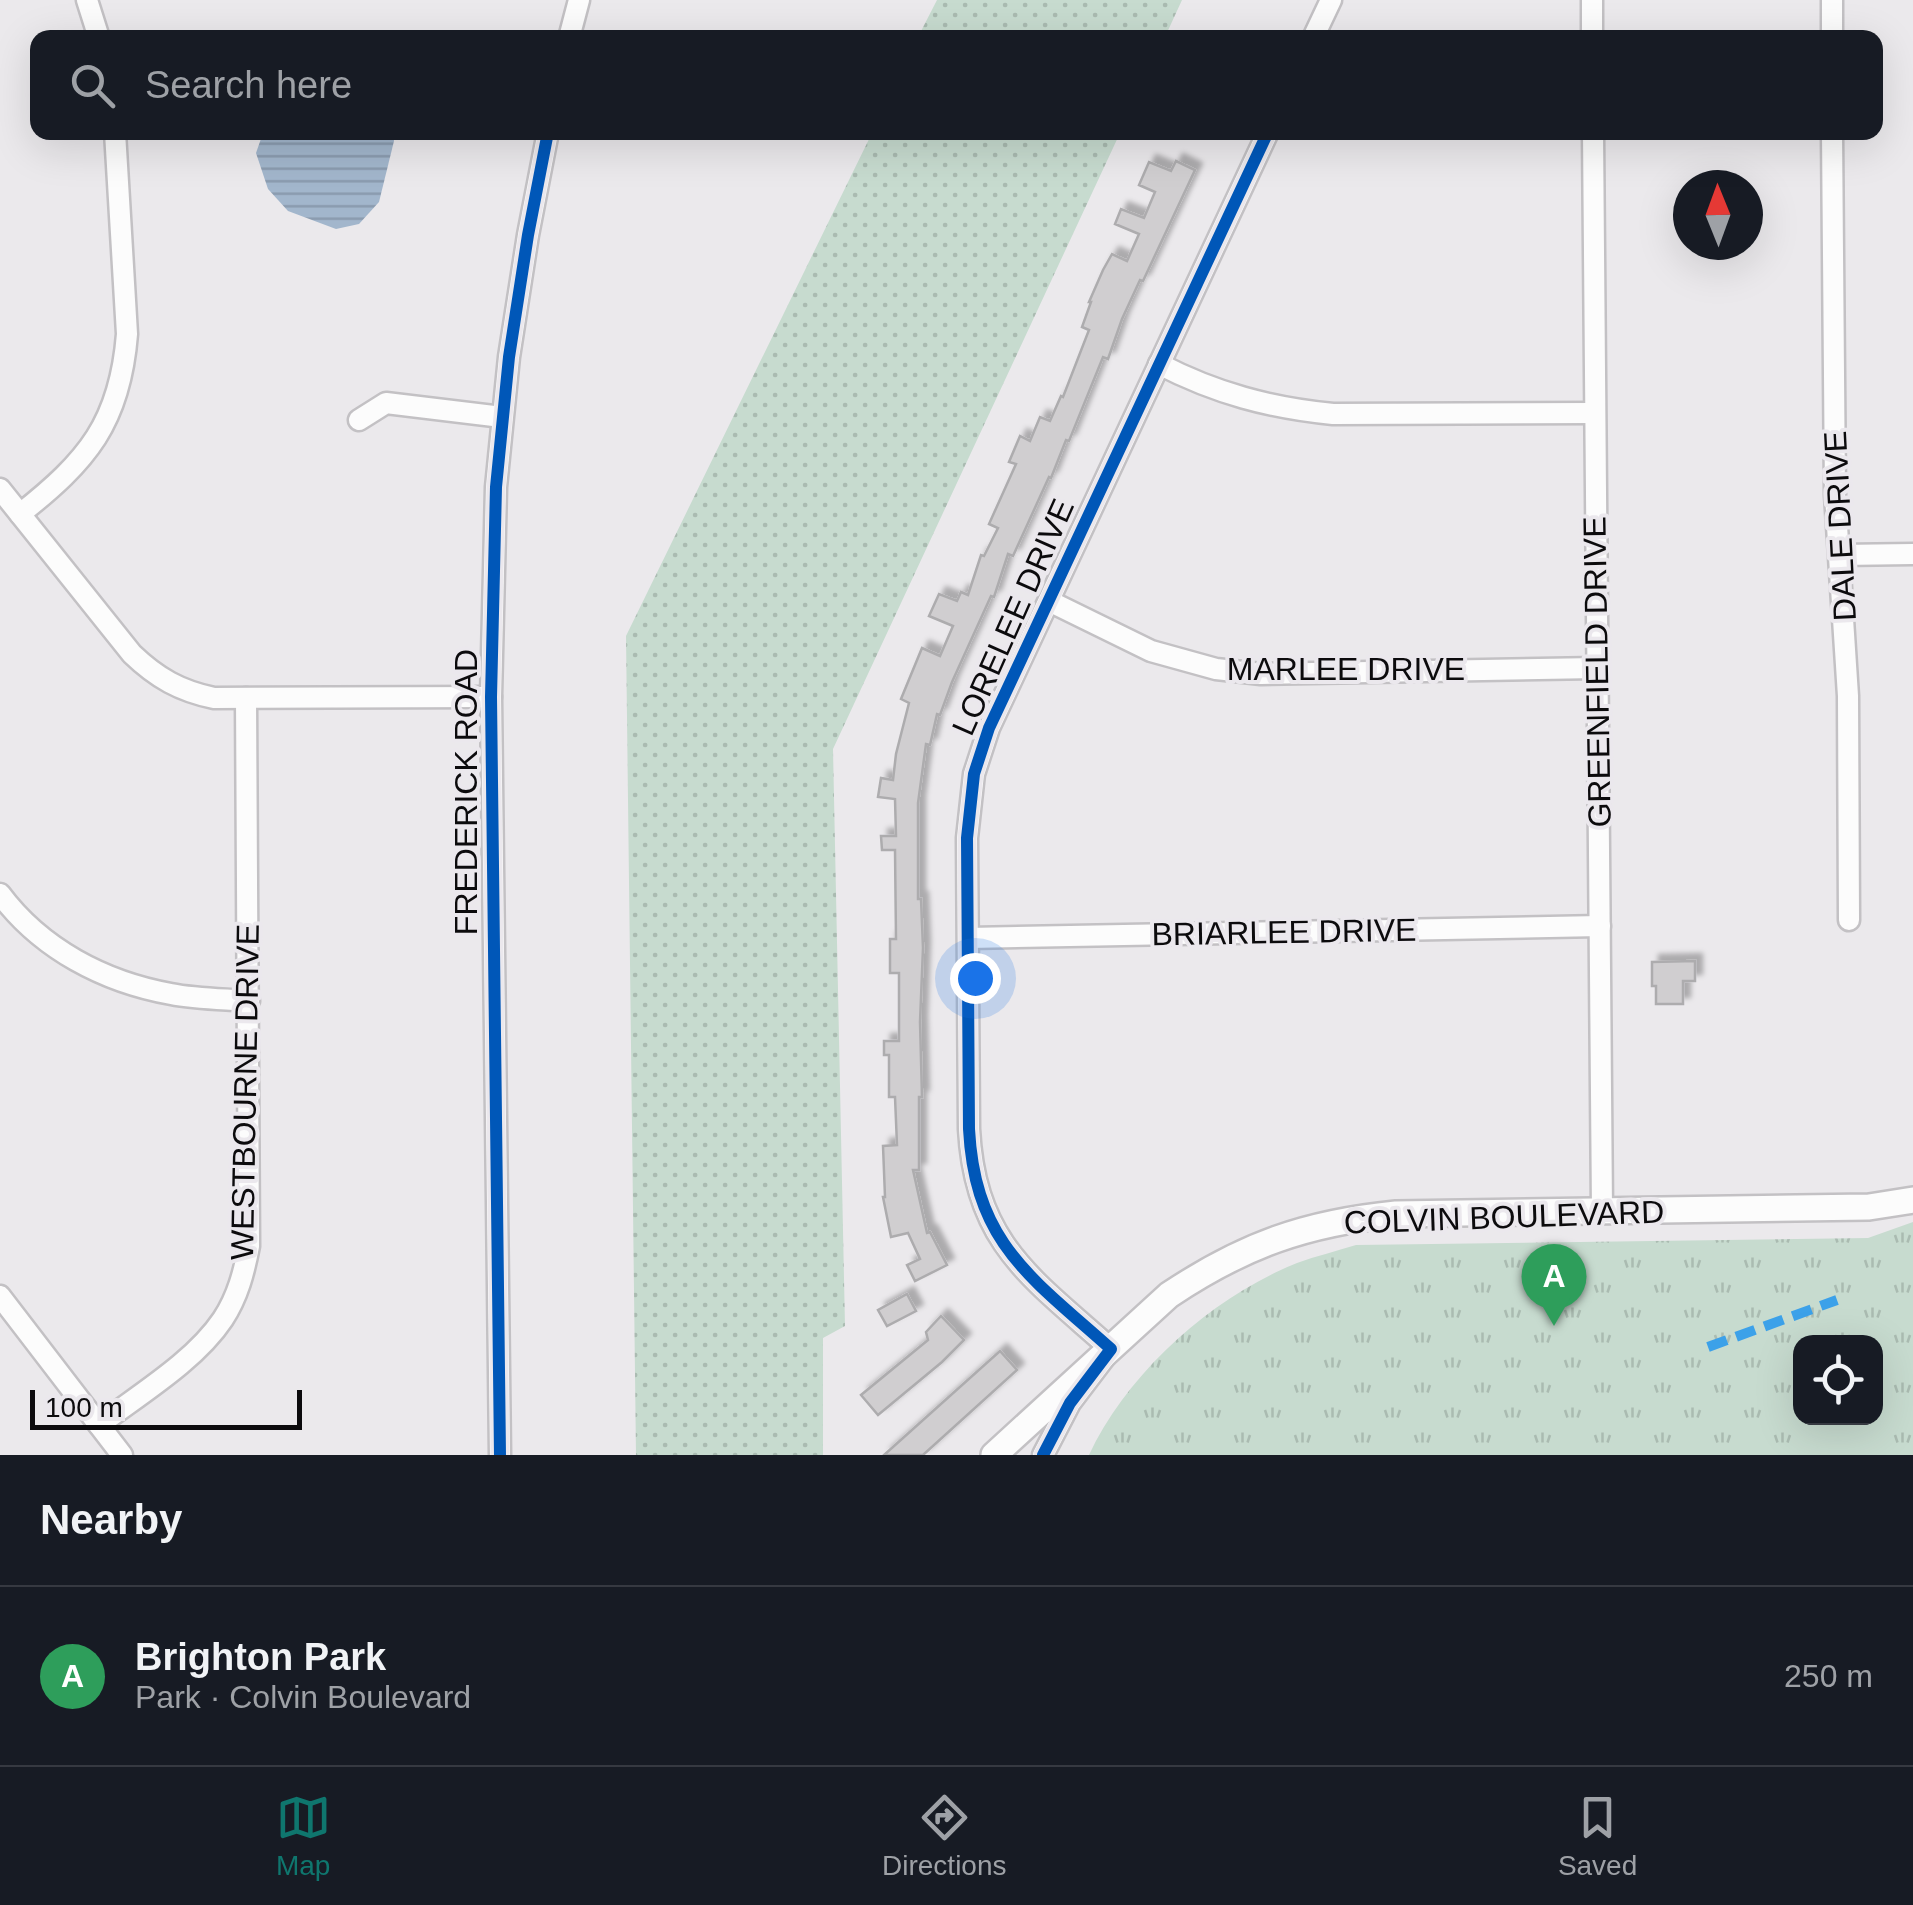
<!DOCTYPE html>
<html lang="en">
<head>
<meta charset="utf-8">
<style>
  :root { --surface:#171b24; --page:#242831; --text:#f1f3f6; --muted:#9ea1a6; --line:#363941; --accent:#0f766e }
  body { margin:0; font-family:Helvetica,sans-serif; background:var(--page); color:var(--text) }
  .controls { position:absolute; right:30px; bottom:30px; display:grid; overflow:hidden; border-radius:20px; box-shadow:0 10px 40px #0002 }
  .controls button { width:90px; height:90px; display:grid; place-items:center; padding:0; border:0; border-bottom:2px solid var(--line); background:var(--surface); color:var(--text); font:50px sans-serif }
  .compass { position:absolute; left:1673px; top:170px; width:90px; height:90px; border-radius:50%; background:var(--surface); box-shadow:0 10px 40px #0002; rotate:359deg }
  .scale { position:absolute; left:30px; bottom:25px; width:272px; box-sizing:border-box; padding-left:10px; border:5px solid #0c0b0d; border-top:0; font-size:28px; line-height:35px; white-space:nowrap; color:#0c0b0d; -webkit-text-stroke:8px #ebe8ed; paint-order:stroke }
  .you { position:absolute; left:975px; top:978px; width:35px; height:35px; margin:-25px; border:8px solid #fff; border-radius:50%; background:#1a73e8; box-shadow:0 0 0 15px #1a73e833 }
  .badge { display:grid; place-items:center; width:65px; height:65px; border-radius:50%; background:var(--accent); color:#fff; font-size:32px; font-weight:700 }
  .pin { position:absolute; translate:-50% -82px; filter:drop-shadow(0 2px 5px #0008) }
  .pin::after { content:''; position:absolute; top:52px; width:35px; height:30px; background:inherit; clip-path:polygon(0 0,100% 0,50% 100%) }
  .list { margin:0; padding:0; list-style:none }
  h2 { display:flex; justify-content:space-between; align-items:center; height:130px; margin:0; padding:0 40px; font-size:42px }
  h2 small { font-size:32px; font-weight:400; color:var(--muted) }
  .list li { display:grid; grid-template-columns:65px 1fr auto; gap:30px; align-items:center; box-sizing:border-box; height:180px; padding:0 40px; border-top:2px solid var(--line) }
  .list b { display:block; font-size:38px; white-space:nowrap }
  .list p { margin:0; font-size:32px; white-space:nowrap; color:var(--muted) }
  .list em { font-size:32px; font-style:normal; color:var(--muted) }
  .icon { flex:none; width:55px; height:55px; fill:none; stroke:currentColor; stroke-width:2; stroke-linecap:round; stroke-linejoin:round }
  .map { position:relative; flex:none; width:1913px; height:1455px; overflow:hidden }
  .search { position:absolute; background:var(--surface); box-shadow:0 10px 40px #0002; left:30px; right:30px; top:30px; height:110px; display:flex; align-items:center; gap:25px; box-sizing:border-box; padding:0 35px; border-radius:20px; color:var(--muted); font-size:38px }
  .sheet { height:310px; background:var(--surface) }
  nav { display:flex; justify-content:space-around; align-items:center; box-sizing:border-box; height:140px; border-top:2px solid var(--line); background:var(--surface); font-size:28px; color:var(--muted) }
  nav a { display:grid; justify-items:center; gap:5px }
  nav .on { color:var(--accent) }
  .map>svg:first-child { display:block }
  .grass { fill:url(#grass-dots) }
  .park { fill:url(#park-tufts); fill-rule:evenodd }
  .garden { fill:#c7dbcf }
  .water { fill:url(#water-rules) }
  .building { fill:#d0ced0; stroke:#adacae; stroke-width:2.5; filter:url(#shadow) }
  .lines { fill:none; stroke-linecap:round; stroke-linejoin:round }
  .minor-casing { stroke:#c3c1c4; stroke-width:25 }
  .tertiary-casing { stroke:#c3c1c4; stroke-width:30 }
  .minor { stroke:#fcfcfc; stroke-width:20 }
  .tertiary { stroke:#fcfcfc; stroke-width:25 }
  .quiet { stroke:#3ca1e9; stroke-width:10; stroke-dasharray:20 10; stroke-linecap:butt }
  .cycleway-casing { stroke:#ebe8ed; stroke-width:19 }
  .cycleway { stroke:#0057b8; stroke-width:12 }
  .labels { text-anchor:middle; stroke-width:8; stroke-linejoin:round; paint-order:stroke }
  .street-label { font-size:32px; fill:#0c0b0d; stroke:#ebe8ed }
</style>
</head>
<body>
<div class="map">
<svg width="1913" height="1455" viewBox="0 0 1913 1455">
  <defs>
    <pattern id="grass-dots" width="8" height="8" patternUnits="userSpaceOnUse" patternTransform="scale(2.5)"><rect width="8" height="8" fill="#c7dbcf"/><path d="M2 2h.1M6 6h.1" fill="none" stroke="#aabbb1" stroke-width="1.8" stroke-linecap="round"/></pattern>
    <pattern id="park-tufts" width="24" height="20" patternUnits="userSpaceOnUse" patternTransform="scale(2.5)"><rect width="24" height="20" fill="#c7dbcf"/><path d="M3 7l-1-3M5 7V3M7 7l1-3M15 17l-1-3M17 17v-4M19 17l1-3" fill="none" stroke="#aabbb1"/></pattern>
    <pattern id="water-rules" width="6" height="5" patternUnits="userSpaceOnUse" patternTransform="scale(2.5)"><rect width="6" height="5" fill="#a2b6cc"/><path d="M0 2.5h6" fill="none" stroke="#8a9bae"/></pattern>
    <filter id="shadow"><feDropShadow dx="7" dy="-7" stdDeviation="2.5" flood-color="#0004"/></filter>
  </defs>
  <rect width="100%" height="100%" fill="#ebe9ec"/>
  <g class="grass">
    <polygon points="937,0 1182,0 1165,37 918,37"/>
    <polygon points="872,133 1120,133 833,749 845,1326 823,1338 823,1455 636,1455 626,636"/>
  </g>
  <path class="park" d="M 1913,1222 L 1913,1455 L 1089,1455 C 1128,1372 1212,1297 1297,1263 C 1316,1256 1337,1251 1356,1245 L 1868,1238 ZM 1800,1342 L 1876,1342 L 1876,1418 L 1800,1418 Z"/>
  <path class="garden" d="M 1876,1406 C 1883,1418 1882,1431 1876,1444 L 1854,1455 L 1821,1455 L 1805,1418 L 1876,1418 Z"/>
  <polygon class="water" points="263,133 393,133 394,141 379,202 359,224 336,229 288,211 268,189 256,153"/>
  <g class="building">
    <polygon points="1176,161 1195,170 1143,281 1140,280 1122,319 1108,359 1103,357 1069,441 1066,440 1051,478 1049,477 1013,556 1008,554 994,597 991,596 952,682 940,715 937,714 930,745 926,744 918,803 918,899 921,899 923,948 920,1022 922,1097 919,1097 919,1170 913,1170 927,1233 930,1232 947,1265 915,1281 907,1265 920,1259 908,1233 891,1237 883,1197 885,1197 883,1146 897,1145 895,1097 889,1097 889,1055 884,1055 884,1041 899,1041 899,973 890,973 890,939 896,939 895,850 882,850 881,836 896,836 895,799 878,797 881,778 893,780 896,754 909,703 901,699 922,648 940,656 953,626 929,616 939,594 957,601 961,592 968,595 981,555 984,556 998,528 989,524 1016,464 1009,462 1020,436 1030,441 1040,417 1050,421 1061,396 1063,397 1089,330 1082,327 1091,302 1089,302 1103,270 1112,254 1127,261 1139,234 1115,224 1121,209 1144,218 1155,192 1139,185 1149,162 1171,171"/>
    <polygon points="1695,961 1695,981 1683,981 1683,1004 1656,1004 1656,986 1652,986 1652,962"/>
    <polygon points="907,1294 916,1311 887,1326 878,1310"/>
    <polygon points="941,1316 964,1340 942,1362 878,1415 861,1395 928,1340 926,1332"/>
    <polygon points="1000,1351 1017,1370 923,1455 884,1455"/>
  </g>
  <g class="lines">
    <g class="minor-casing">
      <g id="minor">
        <polyline points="87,0 99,38"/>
        <polyline points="1592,0 1592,38"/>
        <polyline points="1832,0 1832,38"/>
        <polyline points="569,38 579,0"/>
        <polyline points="1313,38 1331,0"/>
        <polyline points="1593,132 1602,1211"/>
        <polyline points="1832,132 1835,495 1848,696 1849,920"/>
        <path d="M 1159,364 C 1215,393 1270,408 1333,414 L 1594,413"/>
        <polyline points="359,420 386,403 502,417"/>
        <path d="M 0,489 L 132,654 C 157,678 180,691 214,698 L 491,697"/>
        <path d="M 20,514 C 87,461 120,423 127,334 L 115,132"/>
        <polyline points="1840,555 1913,554"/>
        <polyline points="1049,601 1151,651 1216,669 1261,674 1597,668"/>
        <path d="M 0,894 C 41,949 104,982 171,994 C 196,999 223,999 249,1001"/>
        <polyline points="969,938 1600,926"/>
        <polyline points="0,1296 122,1455"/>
        <path d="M 99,1425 C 140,1394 195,1361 223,1319 C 238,1296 244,1272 249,1246 L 246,698"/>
        <polyline points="500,1455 491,697 496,487 509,357 528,235 548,132"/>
        <path d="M 1043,1455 L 1070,1403 L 1111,1349 C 1032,1278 975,1244 969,1129 L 967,838 L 974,774 L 989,728 L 1268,132"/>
      </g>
    </g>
    <g class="tertiary-casing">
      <path id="tertiary" d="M 994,1455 L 1169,1295 C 1244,1245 1306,1223 1396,1214 L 1869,1207 L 1913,1200"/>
    </g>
    <use href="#minor" class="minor"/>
    <use href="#tertiary" class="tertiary"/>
    <polyline class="quiet" points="1708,1347 1837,1300"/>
    <g class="cycleway-casing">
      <g id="cycleway">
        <polyline points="500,1455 491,697 496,487 509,357 528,235 548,132"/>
        <path d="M 1043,1455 L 1070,1403 L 1111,1349 C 1032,1278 975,1244 969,1129 L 967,838 L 974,774 L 989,728 L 1268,132"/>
      </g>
    </g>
    <use href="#cycleway" class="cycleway"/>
  </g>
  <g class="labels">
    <g class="street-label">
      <text transform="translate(1840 526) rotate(-93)" y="11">DALE DRIVE</text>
      <text transform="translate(1013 617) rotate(-66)" y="11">LORELEE DRIVE</text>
      <text x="1346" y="680">MARLEE DRIVE</text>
      <text transform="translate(1597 672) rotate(-91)" y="11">GREENFIELD DRIVE</text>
      <text transform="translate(466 792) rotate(-90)" y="11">FREDERICK ROAD</text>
      <text transform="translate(1284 932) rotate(-1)" y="11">BRIARLEE DRIVE</text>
      <text transform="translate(245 1092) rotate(-89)" y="11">WESTBOURNE DRIVE</text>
      <text transform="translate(1504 1217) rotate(-2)" y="11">COLVIN BOULEVARD</text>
    </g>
  </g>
</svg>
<div class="controls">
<button><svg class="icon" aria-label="locate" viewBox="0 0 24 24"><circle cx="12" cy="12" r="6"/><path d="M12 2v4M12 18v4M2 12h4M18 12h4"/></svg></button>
</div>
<svg class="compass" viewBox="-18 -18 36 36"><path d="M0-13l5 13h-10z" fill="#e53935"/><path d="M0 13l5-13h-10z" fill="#9ea1a6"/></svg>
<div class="scale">100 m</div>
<div class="you"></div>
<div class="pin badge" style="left:1554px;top:1326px;background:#2e9e5b">A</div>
<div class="search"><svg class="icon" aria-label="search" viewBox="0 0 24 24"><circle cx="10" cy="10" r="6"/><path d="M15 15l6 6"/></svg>Search here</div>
</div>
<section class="sheet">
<h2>Nearby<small></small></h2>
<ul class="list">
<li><span class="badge" style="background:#2e9e5b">A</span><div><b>Brighton Park</b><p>Park · Colvin Boulevard</p></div><em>250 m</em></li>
</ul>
</section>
<nav>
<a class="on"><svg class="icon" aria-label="map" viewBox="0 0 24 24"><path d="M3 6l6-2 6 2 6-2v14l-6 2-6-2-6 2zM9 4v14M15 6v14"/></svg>Map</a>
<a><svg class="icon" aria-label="directions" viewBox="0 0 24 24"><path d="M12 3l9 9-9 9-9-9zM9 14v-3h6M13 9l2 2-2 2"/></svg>Directions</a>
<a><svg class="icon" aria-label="saved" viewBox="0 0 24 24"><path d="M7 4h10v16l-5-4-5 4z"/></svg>Saved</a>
</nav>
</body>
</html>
